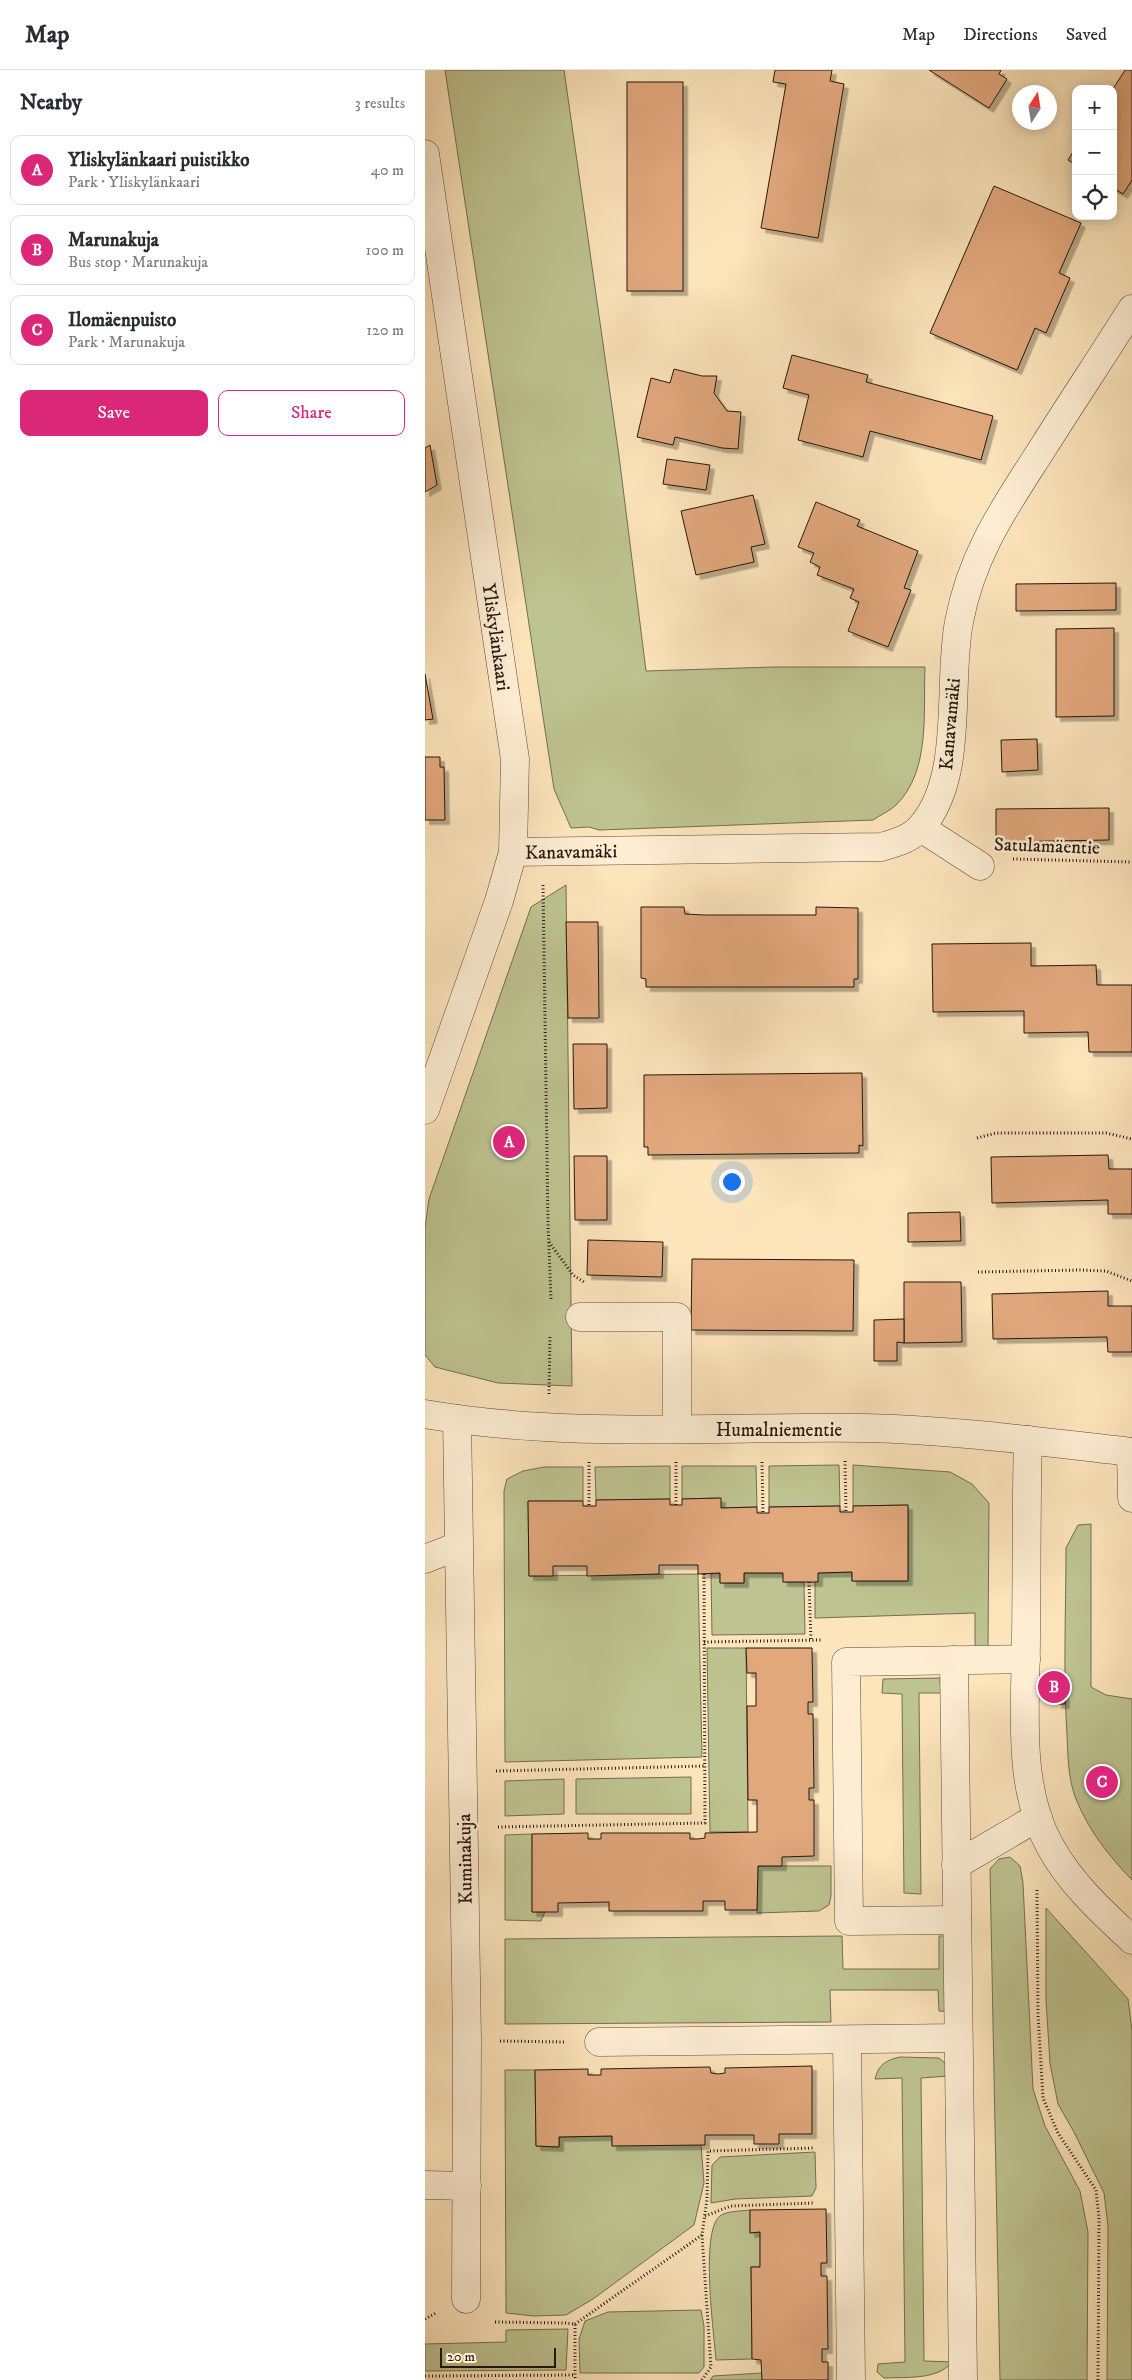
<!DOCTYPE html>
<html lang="en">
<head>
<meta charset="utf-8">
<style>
  :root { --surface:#fff; --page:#f7f7f7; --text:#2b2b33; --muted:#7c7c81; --line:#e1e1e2; --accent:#db2777 }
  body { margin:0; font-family:"IM FELL DW Pica",serif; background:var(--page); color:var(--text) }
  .controls { position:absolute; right:15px; top:15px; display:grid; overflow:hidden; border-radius:10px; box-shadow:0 2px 12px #0003 }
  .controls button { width:45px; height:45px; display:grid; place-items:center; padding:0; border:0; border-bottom:1px solid var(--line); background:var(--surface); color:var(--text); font:25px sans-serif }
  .compass { position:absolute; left:587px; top:15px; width:45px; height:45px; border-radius:50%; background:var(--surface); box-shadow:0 2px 12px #0003; rotate:12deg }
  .scale { position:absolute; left:15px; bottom:12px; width:116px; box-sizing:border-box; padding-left:5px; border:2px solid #27170e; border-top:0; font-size:14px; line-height:18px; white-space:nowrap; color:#27170e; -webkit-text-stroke:4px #fdedd3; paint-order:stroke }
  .you { position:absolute; left:306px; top:1111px; width:18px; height:18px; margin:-12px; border:4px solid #fff; border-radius:50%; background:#1a73e8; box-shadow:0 0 0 8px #1a73e833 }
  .badge { display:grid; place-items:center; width:32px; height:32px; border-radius:50%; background:var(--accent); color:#fff; font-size:16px; font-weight:700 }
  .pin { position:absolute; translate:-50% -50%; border:2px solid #fff; box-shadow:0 1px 5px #0006 }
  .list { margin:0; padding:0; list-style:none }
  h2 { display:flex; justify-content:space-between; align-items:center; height:65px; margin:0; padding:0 20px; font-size:21px }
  h2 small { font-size:16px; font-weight:400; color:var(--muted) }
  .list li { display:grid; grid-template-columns:32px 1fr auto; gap:15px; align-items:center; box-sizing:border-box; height:70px; margin:0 10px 10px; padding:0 10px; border:1px solid var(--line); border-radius:10px }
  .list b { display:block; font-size:19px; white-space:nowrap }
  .list p { margin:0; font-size:16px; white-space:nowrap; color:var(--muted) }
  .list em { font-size:16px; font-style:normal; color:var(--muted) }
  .actions { display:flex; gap:10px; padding:15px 20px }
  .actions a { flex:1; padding:11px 0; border:1px solid var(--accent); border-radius:10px; text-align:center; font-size:18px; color:var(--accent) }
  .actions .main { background:var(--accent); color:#fff }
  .icon { flex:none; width:28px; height:28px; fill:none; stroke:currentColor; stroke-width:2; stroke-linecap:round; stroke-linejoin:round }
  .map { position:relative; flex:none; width:707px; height:2310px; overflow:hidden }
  header { display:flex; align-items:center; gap:30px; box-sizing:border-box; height:70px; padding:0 25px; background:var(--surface); border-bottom:1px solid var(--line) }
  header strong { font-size:24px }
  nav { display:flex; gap:28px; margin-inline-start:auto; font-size:18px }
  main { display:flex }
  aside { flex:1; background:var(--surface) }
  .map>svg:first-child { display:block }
  .green { fill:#bec491; stroke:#726e50 }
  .building { fill:#e1a87c; stroke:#27170e; filter:url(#shadow) }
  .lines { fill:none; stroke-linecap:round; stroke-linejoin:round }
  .minor-casing { stroke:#5c4a39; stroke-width:29 }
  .path { stroke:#27170e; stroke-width:3; stroke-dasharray:1 2.5; stroke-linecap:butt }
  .minor { stroke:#fdedd3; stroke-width:28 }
  .labels { text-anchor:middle; stroke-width:5; stroke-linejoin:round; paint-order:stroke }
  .street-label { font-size:19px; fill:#27170e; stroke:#fdedd3 }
</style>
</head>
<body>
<header>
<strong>Map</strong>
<nav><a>Map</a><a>Directions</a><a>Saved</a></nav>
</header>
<main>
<aside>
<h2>Nearby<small>3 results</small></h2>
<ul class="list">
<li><span class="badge">A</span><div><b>Yliskylänkaari puistikko</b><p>Park · Yliskylänkaari</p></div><em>40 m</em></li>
<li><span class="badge">B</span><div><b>Marunakuja</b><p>Bus stop · Marunakuja</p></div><em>100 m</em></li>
<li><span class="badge">C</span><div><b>Ilomäenpuisto</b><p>Park · Marunakuja</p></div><em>120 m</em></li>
</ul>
<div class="actions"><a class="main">Save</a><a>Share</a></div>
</aside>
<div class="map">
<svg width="707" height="2310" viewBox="0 0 707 2310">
  <defs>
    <filter id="shadow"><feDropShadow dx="4.5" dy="4.5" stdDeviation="0" flood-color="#0004"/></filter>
  </defs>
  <rect width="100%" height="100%" fill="#fce4bb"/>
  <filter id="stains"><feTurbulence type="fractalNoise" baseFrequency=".004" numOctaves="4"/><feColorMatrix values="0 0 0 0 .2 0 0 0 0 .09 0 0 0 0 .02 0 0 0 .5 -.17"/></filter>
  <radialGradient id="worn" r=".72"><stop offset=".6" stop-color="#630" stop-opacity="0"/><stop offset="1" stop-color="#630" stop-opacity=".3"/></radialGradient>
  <g class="green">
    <path d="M 20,0 L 139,0 L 194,386 L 221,601 L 349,597 L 500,597 C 498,641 506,701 471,735 C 465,741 455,745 448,750 L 174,760 L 164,757 L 146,758 L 129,719 Z"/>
    <polygon points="141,815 147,1316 73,1313 10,1297 0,1285 0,1158 4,1129 106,837"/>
    <polygon points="414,1395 415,1436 344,1437 344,1396"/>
    <polygon points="428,1395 525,1402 547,1414 564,1433 563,1577 550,1577 550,1543 390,1548 390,1512 393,1503 427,1502 427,1511 483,1511 483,1435 428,1436"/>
    <polygon points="245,1396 245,1429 171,1430 170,1397"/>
    <polygon points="257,1396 331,1396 332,1437 296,1438 295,1428 257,1429"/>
    <polygon points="119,1397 158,1397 158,1431 103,1431 104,1506 273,1504 277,1687 80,1692 79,1421 82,1409 98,1401"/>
    <path d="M 666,1454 L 666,1617 L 681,1625 L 707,1629 L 707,1810 C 684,1786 664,1761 651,1729 C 643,1709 643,1686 642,1665 C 638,1603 641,1540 641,1478 L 653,1455 Z"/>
    <polygon points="295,1503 295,1513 319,1513 319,1503 358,1503 359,1512 379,1512 380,1564 287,1565 286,1504"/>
    <polygon points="282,1578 321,1578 323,1762 285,1762"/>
    <polygon points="515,1608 516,1623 494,1623 496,1824 479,1823 477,1624 457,1623 458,1609"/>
    <polygon points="266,1707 266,1744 151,1744 151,1709"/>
    <polygon points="139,1709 139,1744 80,1746 80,1711"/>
    <polygon points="107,1764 107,1842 120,1842 116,1851 80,1850 80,1765"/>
    <polygon points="585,1787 595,1796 598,1813 608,2019 620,2056 655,2121 663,2162 662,2310 575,2310 565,1799 574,1789"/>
    <polygon points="333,1796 406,1796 406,1826 404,1835 394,1841 332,1843"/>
    <polygon points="621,1838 703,1929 707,1961 707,2310 682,2310 683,2156 679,2123 649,2062 633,2034 625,1993 621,1930"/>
    <polygon points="417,1866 418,1899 514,1899 514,1866 529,1866 530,1942 514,1941 513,1920 405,1920 406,1952 80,1954 80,1869"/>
    <path d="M 475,1987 L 514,1988 L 522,1995 L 524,2006 L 496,2008 L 499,2291 L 527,2292 C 513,2310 482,2307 459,2308 L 452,2302 L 453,2294 L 480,2292 L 477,2008 L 450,2009 C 453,1995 461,1990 475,1987 Z"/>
    <polygon points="80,2000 110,2000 111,2076 134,2077 134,2067 187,2066 187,2075 276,2075 279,2113 269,2155 168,2229 141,2245 109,2246 81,2243"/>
    <polygon points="390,2082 391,2118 387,2126 310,2129 286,2133 287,2095 295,2087"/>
    <path d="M 325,2140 L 325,2163 L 335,2162 L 335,2197 L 326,2197 L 327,2289 L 291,2290 C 289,2264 275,2161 295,2146 C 301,2141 317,2141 325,2140 Z"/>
    <polygon points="276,2240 279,2256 279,2297 274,2303 155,2303 154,2269 160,2251 183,2242"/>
    <polygon points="143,2259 141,2300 0,2301 0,2274 81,2272 81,2260"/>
    <polygon points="337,2303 337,2310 285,2310 288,2306"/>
  </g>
  <g class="building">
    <polygon points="350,0 407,0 405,11 419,14 393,168 336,158 361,14 348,12"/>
    <polygon points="504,0 576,0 574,4 582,9 564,38"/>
    <polygon points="700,0 707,0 707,110 698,124 688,118 688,19"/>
    <rect x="202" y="12" width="56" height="209"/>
    <polygon points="651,77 651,95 643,90"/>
    <polygon points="569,116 656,153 634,203 645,208 621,263 610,258 592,300 505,263"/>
    <polygon points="367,285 443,305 441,312 568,346 556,390 445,361 438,387 373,370 384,325 358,318"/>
    <polygon points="249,299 277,306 292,306 289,323 302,341 316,342 313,379 297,378 250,367 248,375 212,367 226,308 245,313"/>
    <polygon points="5,375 12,415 0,422 0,378"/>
    <polygon points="242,389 285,395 281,420 238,414"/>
    <polygon points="328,425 340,474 326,477 329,492 271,505 256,441"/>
    <polygon points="391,432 435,450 432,456 493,481 479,518 486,520 463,577 423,561 434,532 425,528 429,519 392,505 395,497 385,492 389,483 373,477"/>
    <polygon points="691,513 691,540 591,541 591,514"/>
    <polygon points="689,558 689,646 631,647 631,559"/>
    <polygon points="0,604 8,649 0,650"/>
    <polygon points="612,669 613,700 577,702 576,670"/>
    <polygon points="0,687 15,687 15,697 19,697 20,750 0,750"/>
    <polygon points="684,738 684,770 571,772 571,739"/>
    <polygon points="216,837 259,837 260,844 280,845 391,845 391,837 433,838 433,909 429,909 429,917 221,917 221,909 216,908"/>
    <polygon points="141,852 173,852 174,948 143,948"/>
    <polygon points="606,873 606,896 671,895 672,915 707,915 707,982 664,982 663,962 599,963 599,941 508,942 507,874"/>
    <polygon points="148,974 182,974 182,1038 149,1039"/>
    <polygon points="437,1003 438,1076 434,1075 434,1083 223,1085 223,1077 219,1077 219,1005"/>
    <polygon points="683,1085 684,1099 707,1099 707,1144 683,1144 683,1130 567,1133 566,1087"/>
    <polygon points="149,1086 182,1086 182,1150 150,1150"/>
    <polygon points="535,1142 536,1171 483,1172 483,1143"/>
    <polygon points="163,1170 238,1172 237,1207 162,1205"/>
    <polygon points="267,1189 429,1190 428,1261 266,1260"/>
    <polygon points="479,1212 536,1212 537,1272 479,1273"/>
    <polygon points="683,1221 683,1236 707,1236 707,1282 683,1282 682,1267 568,1269 567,1224"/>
    <polygon points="479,1249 479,1273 472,1272 472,1291 449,1291 449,1250"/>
    <polygon points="296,1428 296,1438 332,1437 332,1443 344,1443 344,1437 415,1436 415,1442 428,1442 428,1436 483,1435 483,1511 427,1511 427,1502 393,1503 393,1512 358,1512 358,1503 319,1503 319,1513 295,1513 295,1503 273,1504 273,1495 234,1495 234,1504 162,1506 162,1496 128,1496 128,1506 104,1506 103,1431 158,1431 158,1436 171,1436 171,1430 245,1429 245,1435 257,1435 257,1429"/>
    <polygon points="321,1578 387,1578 388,1632 383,1632 383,1644 388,1644 389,1718 384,1718 384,1730 389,1730 389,1786 357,1787 357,1796 333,1796 332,1840 300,1840 300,1831 278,1831 278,1841 184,1841 184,1832 133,1833 133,1842 107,1842 107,1764 163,1763 163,1769 176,1769 176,1763 265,1763 265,1769 273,1769 280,1768 280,1763 332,1762 332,1730 323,1730 322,1636 331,1636 331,1603 322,1603"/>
    <polygon points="631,1609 639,1609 640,1634 632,1634"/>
    <polygon points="387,1996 387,2064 354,2064 354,2074 329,2074 329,2065 280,2065 280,2075 187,2076 187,2066 134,2067 134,2077 111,2076 110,2000 163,1999 163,2005 176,2005 176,1999 285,1997 286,2003 293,2004 300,2003 300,1998"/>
    <polygon points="401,2139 402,2193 396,2193 396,2206 402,2206 403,2279 397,2279 397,2292 403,2292 403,2310 337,2310 336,2290 327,2289 326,2197 335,2197 335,2162 325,2163 325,2140"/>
  </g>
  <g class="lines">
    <g class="minor-casing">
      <g id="minor">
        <polyline points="0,84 90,689 88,782 74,831 0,1040"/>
        <polyline points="496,758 555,796"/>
        <path d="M 88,782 L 456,777 C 470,773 486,769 496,757 C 540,707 522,614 534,552 C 547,482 582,434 619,376 C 648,330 678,285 707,239"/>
        <polyline points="155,1247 252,1247 252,1359"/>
        <path d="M 0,1344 C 145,1369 294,1356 440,1358 C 530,1360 618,1372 707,1382"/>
        <polyline points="32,1349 42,1970 41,2229"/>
        <path d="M 603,1370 C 601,1435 602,1501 601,1567 C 601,1634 591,1716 625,1776 C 645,1813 677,1842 707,1870"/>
        <polyline points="706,1382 707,1428"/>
        <polyline points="0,1489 33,1476"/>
        <polyline points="529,1590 538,2310"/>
        <polyline points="531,1795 613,1747"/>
        <polyline points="532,1850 424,1851 421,1592 601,1589"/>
        <polyline points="422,1970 426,2310"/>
        <polyline points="174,1972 533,1968"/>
        <polyline points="0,2115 42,2116"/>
      </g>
    </g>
    <g class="path">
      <polyline points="588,789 707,792"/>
      <polyline points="118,815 123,1153 126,1229"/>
      <polyline points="552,1068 571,1063 681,1063 707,1069"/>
      <polyline points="124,1172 148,1205 159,1212"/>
      <polyline points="553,1202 655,1200 681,1201 707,1211"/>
      <polyline points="124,1324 125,1265"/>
      <polyline points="420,1391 421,1442"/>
      <polyline points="164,1392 164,1436"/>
      <polyline points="251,1392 251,1435"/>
      <polyline points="337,1392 338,1443"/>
      <polyline points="384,1512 386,1570"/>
      <polyline points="279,1572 396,1570"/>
      <polyline points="71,1701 280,1696"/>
      <polyline points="73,1757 280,1753 279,1504"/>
      <polyline points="612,1820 613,1944 618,2028 633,2063 671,2120 674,2148 673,2310"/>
      <polyline points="75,1971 141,1972"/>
      <polyline points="280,2146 306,2136 389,2133"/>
      <polyline points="0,2249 11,2243"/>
      <polyline points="70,2252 140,2253 150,2254 150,2310"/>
      <polyline points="150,2254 277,2165"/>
      <polyline points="0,2306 150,2305"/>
      <polyline points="277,2310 286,2297 277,2165 282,2129 283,2081 390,2078"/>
    </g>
    <use href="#minor" class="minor"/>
  </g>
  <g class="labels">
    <g class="street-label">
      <text transform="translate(72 567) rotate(82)" y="7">Yliskylänkaari</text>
      <text transform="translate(524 654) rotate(-85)" y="7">Kanavamäki</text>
      <text transform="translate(622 775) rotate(2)" y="7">Satulamäentie</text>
      <text transform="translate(146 781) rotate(-1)" y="7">Kanavamäki</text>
      <text x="354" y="1366">Humalniementie</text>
      <text transform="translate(39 1789) rotate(-91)" y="7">Kuminakuja</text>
    </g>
  </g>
  <rect width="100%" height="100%" filter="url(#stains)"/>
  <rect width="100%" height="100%" fill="url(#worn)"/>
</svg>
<div class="controls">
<button>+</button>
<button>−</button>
<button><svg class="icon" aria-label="locate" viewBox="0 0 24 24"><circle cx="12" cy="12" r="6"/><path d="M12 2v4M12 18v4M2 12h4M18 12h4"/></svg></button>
</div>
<svg class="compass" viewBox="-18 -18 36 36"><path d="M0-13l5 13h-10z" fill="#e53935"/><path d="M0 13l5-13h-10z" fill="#7c7c81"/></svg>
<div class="scale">20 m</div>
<div class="you"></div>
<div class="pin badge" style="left:84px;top:1072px">A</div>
<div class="pin badge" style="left:629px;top:1617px">B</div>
<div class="pin badge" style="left:677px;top:1712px">C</div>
</div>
</main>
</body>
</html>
